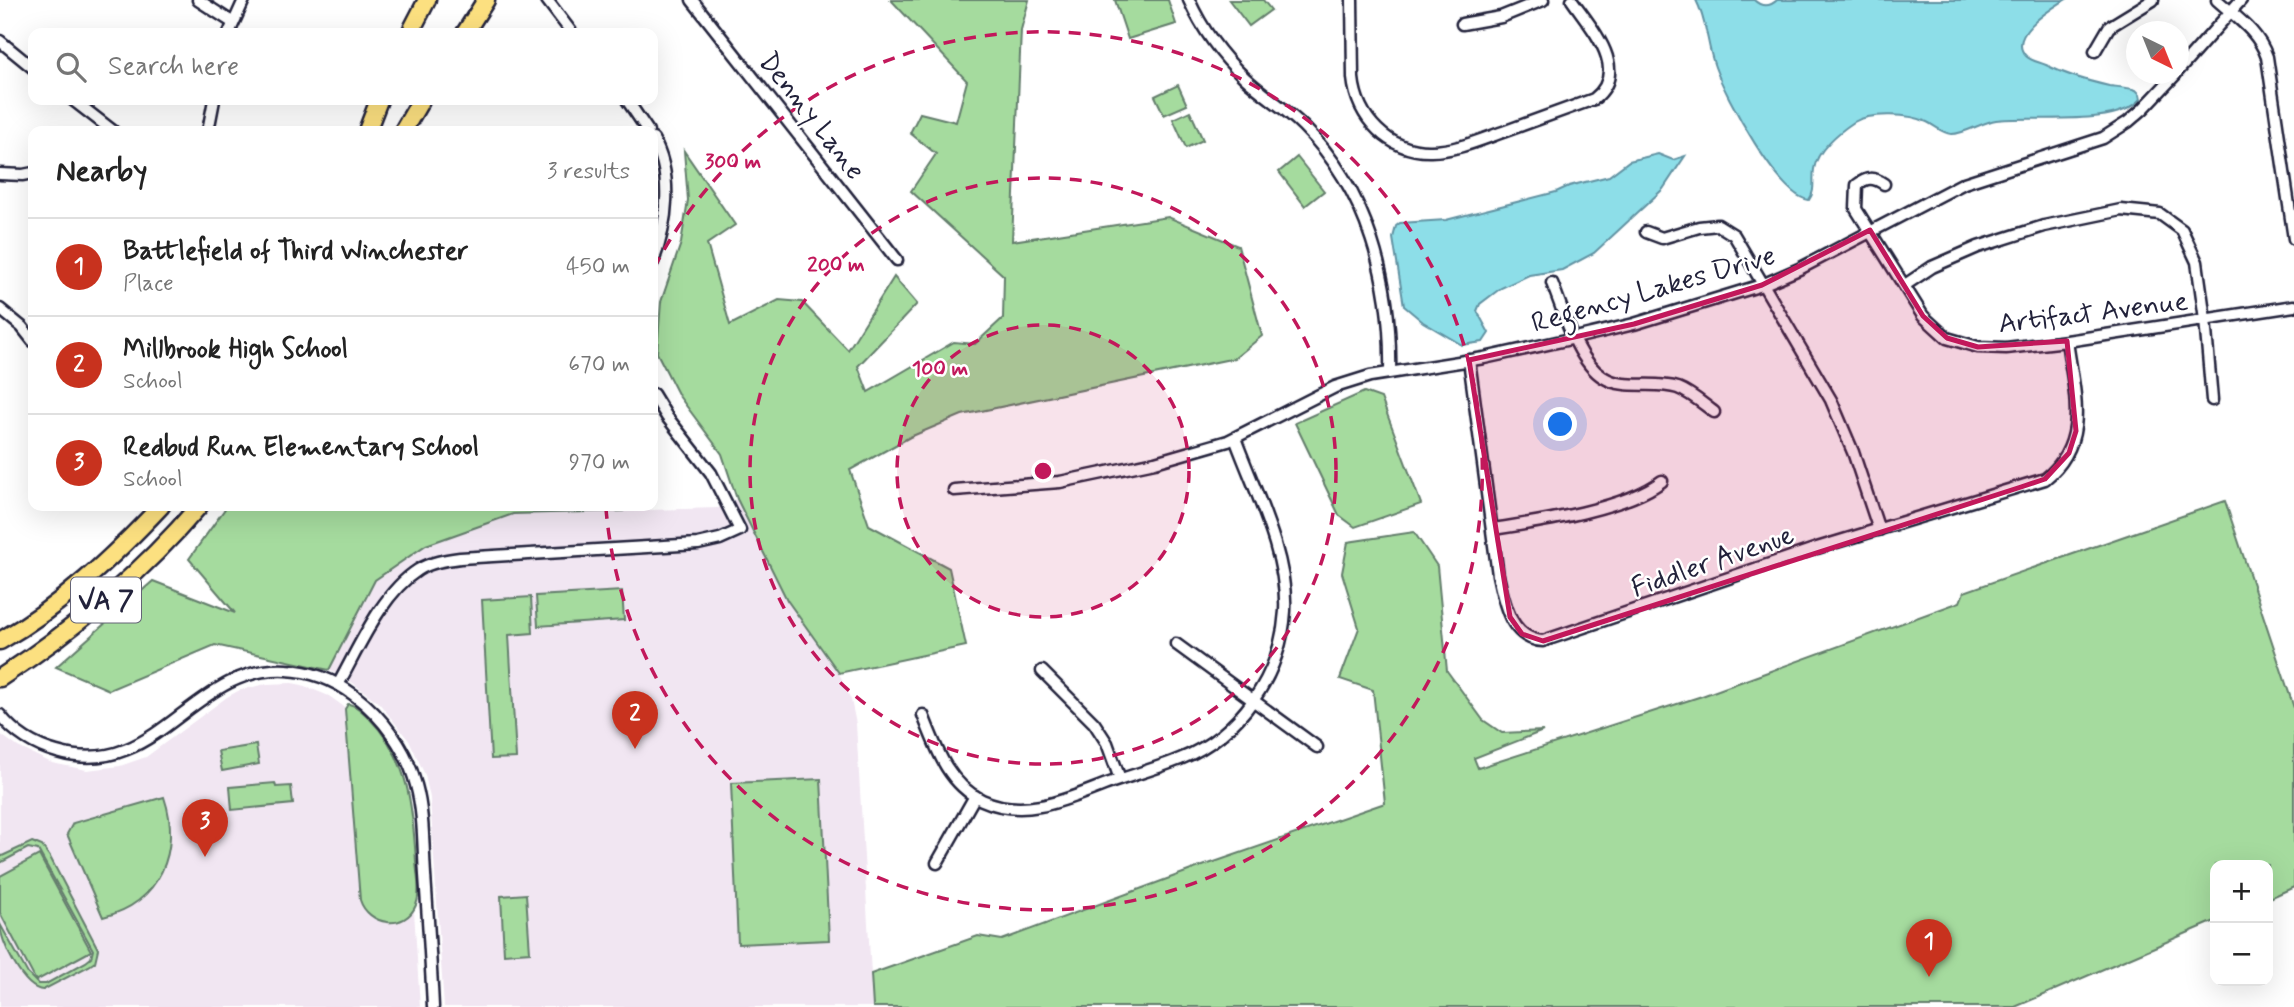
<!DOCTYPE html>
<html lang="en">
<head>
<meta charset="utf-8">
<style>
  :root { --surface:#fff; --page:#f6f6f6; --text:#222; --muted:#767676; --line:#e0e0e0; --accent:#c8321e }
  body { margin:0; font-family:Mynerve,sans-serif; background:var(--page); color:var(--text) }
  .controls { position:absolute; right:21px; bottom:21px; display:grid; overflow:hidden; border-radius:14px; box-shadow:0 7px 28px #0002 }
  .controls button { width:63px; height:63px; display:grid; place-items:center; padding:0; border:0; border-bottom:2px solid var(--line); background:var(--surface); color:var(--text); font:35px sans-serif }
  .compass { position:absolute; left:2126px; top:21px; width:63px; height:63px; border-radius:50%; background:var(--surface); box-shadow:0 7px 28px #0002; rotate:137deg }
  .you { position:absolute; left:1561px; top:425px; width:24px; height:24px; margin:-18px; border:5px solid #fff; border-radius:50%; background:#1a73e8; box-shadow:0 0 0 10px #1a73e833 }
  .badge { display:grid; place-items:center; width:46px; height:46px; border-radius:50%; background:var(--accent); color:#fff; font-size:23px; font-weight:700 }
  .pin { position:absolute; translate:-50% -58px; filter:drop-shadow(0 2px 4px #0008) }
  .pin::after { content:''; position:absolute; top:37px; width:24px; height:21px; background:inherit; clip-path:polygon(0 0,100% 0,50% 100%) }
  .list { margin:0; padding:0; list-style:none }
  h2 { display:flex; justify-content:space-between; align-items:center; height:91px; margin:0; padding:0 28px; font-size:30px }
  h2 small { font-size:23px; font-weight:400; color:var(--muted) }
  .list li { display:grid; grid-template-columns:46px 1fr auto; gap:21px; align-items:center; box-sizing:border-box; height:98px; padding:0 28px; border-top:2px solid var(--line) }
  .list b { display:block; font-size:26px; white-space:nowrap }
  .list p { margin:0; font-size:23px; white-space:nowrap; color:var(--muted) }
  .list em { font-size:23px; font-style:normal; color:var(--muted) }
  .icon { flex:none; width:38px; height:38px; fill:none; stroke:currentColor; stroke-width:2; stroke-linecap:round; stroke-linejoin:round }
  .map { position:relative; flex:none; width:2294px; height:1007px; overflow:hidden }
  .search { position:absolute; background:var(--surface); box-shadow:0 7px 28px #0002; left:28px; top:28px; width:630px; height:77px; display:flex; align-items:center; gap:18px; box-sizing:border-box; padding:0 24px; border-radius:14px; color:var(--muted); font-size:26px }
  .panel { position:absolute; background:var(--surface); box-shadow:0 7px 28px #0002; left:28px; top:126px; width:630px; height:385px; border-radius:14px }
  .map>svg:first-child { display:block }
  .built { fill:#f1e6f2 }
  .green { fill:#a5db9e; stroke:#647e6c; stroke-width:2 }
  .water { fill:#8ddee8; stroke:#6293a3; stroke-width:2 }
  .lines { fill:none; stroke-linecap:round; stroke-linejoin:round }
  .minor-casing { stroke:#22223b; stroke-width:15 }
  .trunk-casing { stroke:#22223b; stroke-width:21 }
  .minor { stroke:#fff; stroke-width:10 }
  .trunk { stroke:#fce080; stroke-width:16 }
  .marked { fill:#c2185b; fill-opacity:0.2; stroke:#c2185b; stroke-width:5; stroke-linejoin:round }
  .ring { fill:none; stroke:#c2185b; stroke-width:3.5; stroke-dasharray:12 9 }
  .labels { text-anchor:middle; stroke-width:5; stroke-linejoin:round; paint-order:stroke }
  .shield { fill:#fff; stroke:#646476; stroke-width:2 }
  .shield-label { font-size:26px; font-weight:bold; fill:#22223b }
  .street-label { font-size:28px; fill:#22223b; stroke:#fff }
  .centre { fill:#c2185b; stroke:#fff; stroke-width:3.5 }
  .ring-label { font-size:21px; text-anchor:middle; font-weight:bold; fill:#c2185b; stroke:#fff; stroke-width:5; stroke-linejoin:round; paint-order:stroke }
</style>
</head>
<body>
<div class="map">
<svg width="2294" height="1007" viewBox="0 0 2294 1007">
  <rect width="100%" height="100%" fill="#fff"/>
  <filter id="ink" filterUnits="userSpaceOnUse"><feTurbulence type="fractalNoise" baseFrequency=".0143" numOctaves="2"/><feDisplacementMap in="SourceGraphic" scale="14" xChannelSelector="R" yChannelSelector="G"/><feConvolveMatrix kernelMatrix="1 2 1 2 8 2 1 2 1" color-interpolation-filters="sRGB"/></filter>
  <g filter="url(#ink)">
    <g class="built">
      <polygon points="737,499 787,600 839,673 851,700 856,724 873,1007 444,1007 430,798 425,775 410,742 379,703 353,683 329,670 375,580 426,544 513,514 718,508"/>
      <polygon points="292,683 302,685 329,696 357,716 408,814 420,1007 0,1007 0,734 18,747 52,763 87,770 120,766 146,757 227,697 240,690 266,684"/>
    </g>
    <g class="green">
      <polygon points="891,0 1029,0 1021,30 1012,241 1168,217 1238,246 1262,336 1235,358 962,415 910,437 850,470 869,525 949,568 966,646 839,673 787,600 737,499 722,454 679,396 657,353 661,302 681,243 688,200 684,151 735,225 707,244 730,325 779,300 802,302 848,350 894,277 917,304 858,366 868,392 954,342 975,344 1003,318 1004,276 911,191 936,154 910,133 920,113 956,122 967,81"/>
      <polygon points="1115,0 1168,0 1176,24 1128,39"/>
      <polygon points="1229,0 1263,0 1271,10 1249,26"/>
      <polygon points="1178,85 1187,105 1164,115 1155,96"/>
      <polygon points="1190,111 1203,140 1186,148 1173,119"/>
      <polygon points="1297,157 1324,191 1305,206 1279,172"/>
      <polygon points="1364,392 1381,398 1421,504 1355,527 1339,515 1295,423"/>
      <polygon points="2225,501 2294,708 2294,887 2268,899 2268,865 2215,865 2215,921 2015,1007 873,1007 871,974 978,936 1002,940 1194,869 1385,803 1373,690 1340,679 1359,628 1342,573 1348,542 1414,532 1437,566 1447,671 1483,720 1502,733 1543,731 1474,758 1478,768 1702,696 1960,602 1964,592"/>
      <polygon points="227,506 616,506 622,511 513,514 426,545 375,580 329,670 215,645 109,690 56,667 153,581 235,613 189,559"/>
      <polygon points="622,591 624,620 538,626 536,596"/>
      <polygon points="531,597 533,633 509,635 516,758 491,759 482,600"/>
      <path d="M 348,704 C 356,705 363,712 369,718 C 409,758 413,809 416,862 C 417,875 421,893 416,905 C 405,932 368,925 360,900 L 345,709 Z"/>
      <polygon points="256,745 259,764 222,771 218,751"/>
      <polygon points="821,779 829,940 738,944 731,783"/>
      <polygon points="275,783 276,787 291,786 293,804 232,810 230,787"/>
      <path d="M 164,797 C 182,850 160,903 103,917 L 67,834 L 73,823 Z"/>
      <path d="M 32,842 L 42,846 L 50,857 L 98,949 L 95,962 L 89,966 L 43,990 C 23,989 0,941 0,924 L 28,974 L 38,984 L 46,984 L 86,962 L 91,958 L 93,950 L 38,850 L 28,848 L 0,863 L 0,857 Z"/>
      <polygon points="39,855 91,951 36,981 0,913 0,876"/>
      <polygon points="526,894 530,952 504,954 501,896"/>
    </g>
    <g class="water">
      <path d="M 1696,0 L 1754,0 C 1761,7 1770,7 1777,0 L 2065,0 C 2051,9 2006,36 2026,56 C 2031,61 2039,62 2046,65 C 2066,75 2087,81 2109,86 C 2118,87 2127,87 2136,90 L 2140,94 L 2141,99 C 2116,128 2032,115 1996,120 C 1982,122 1963,135 1951,134 C 1942,133 1935,126 1927,122 C 1911,114 1870,112 1854,122 C 1839,132 1817,150 1814,169 C 1812,181 1816,190 1809,200 C 1779,197 1725,95 1715,67 C 1707,45 1707,21 1696,0 Z"/>
      <polygon points="1658,154 1673,160 1685,156 1663,189 1594,253 1562,270 1529,275 1501,288 1480,304 1477,311 1489,333 1483,342 1462,345 1423,322 1404,306 1393,238 1396,226 1400,223 1446,220 1556,192 1569,186 1609,176 1629,161"/>
    </g>
    <g class="lines">
      <g class="minor-casing">
        <g id="minor">
          <polyline points="198,0 232,22"/>
          <polyline points="547,0 572,33"/>
          <polyline points="692,0 897,260"/>
          <path d="M 1189,0 C 1202,29 1222,56 1245,78 C 1263,95 1285,108 1303,126 C 1368,190 1392,283 1390,372"/>
          <path d="M 1352,0 L 1353,78 C 1357,118 1389,152 1431,151 C 1455,151 1480,140 1503,132 C 1533,121 1563,110 1594,99 C 1631,70 1591,28 1572,0"/>
          <path d="M 2217,0 C 2237,18 2258,31 2267,57 L 2294,239"/>
          <polyline points="1462,24 1501,17 1543,0"/>
          <polyline points="229,33 244,0"/>
          <polyline points="0,41 33,68"/>
          <polyline points="2095,51 2109,27 2153,0"/>
          <polyline points="2178,71 2241,0"/>
          <polyline points="73,100 113,131"/>
          <polyline points="627,100 648,131"/>
          <polyline points="208,131 214,100"/>
          <path d="M 653,139 C 674,175 667,225 653,262"/>
          <polyline points="0,174 23,175 33,173"/>
          <path d="M 1884,184 C 1873,177 1867,177 1857,185 L 1856,209 L 1923,316 L 1947,338 L 1978,347 L 2006,348 L 2067,341 L 2294,306"/>
          <polyline points="1646,232 1662,238 1699,227 1718,225 1734,235 1831,400 1853,452 1879,530"/>
          <path d="M 1552,283 C 1563,310 1577,361 1603,377 C 1625,391 1654,380 1678,388 C 1691,393 1703,404 1714,412"/>
          <polyline points="1905,285 1932,267 1978,247 2044,226 2121,210 2160,214 2182,230 2197,262 2205,319 2212,400"/>
          <polyline points="0,309 22,327 33,341"/>
          <path d="M 1469,360 L 1498,575 C 1504,602 1510,639 1543,641 L 1817,548 L 2045,479 C 2091,442 2074,393 2067,341"/>
          <polyline points="954,490 1060,482 1155,462 1228,441 1335,387 1370,376 1484,358 1575,338 1634,324 1762,285 1799,269 1964,183 2103,138 2128,122 2143,109 2176,74"/>
          <path d="M 1493,529 C 1539,522 1626,509 1662,481"/>
          <polyline points="1176,644 1317,747"/>
          <polyline points="1042,671 1094,723 1107,743 1120,779"/>
          <path d="M 339,683 C 359,647 382,593 418,570 C 431,562 445,560 460,558 L 698,544 L 720,539 L 740,530 L 711,473 L 667,417 L 653,394"/>
          <path d="M 0,715 C 14,733 35,746 57,752 C 157,782 192,665 286,670 C 312,671 334,680 354,695 C 383,717 407,750 416,785 C 424,814 423,845 425,875 C 428,919 431,963 433,1007"/>
          <path d="M 923,715 C 936,748 948,784 982,800 C 1024,819 1065,800 1104,785 C 1129,776 1155,769 1180,759 C 1240,735 1281,675 1285,611 C 1288,555 1254,490 1235,438"/>
          <polyline points="937,863 975,796"/>
        </g>
      </g>
      <g class="trunk-casing">
        <g id="trunk">
          <polyline points="410,33 427,0"/>
          <polyline points="465,33 486,0"/>
          <polyline points="367,131 379,100"/>
          <polyline points="403,131 421,100"/>
          <path d="M 0,641 C 61,606 113,557 161,506"/>
          <path d="M 0,678 C 74,630 142,573 199,506"/>
        </g>
      </g>
      <use href="#minor" class="minor"/>
      <use href="#trunk" class="trunk"/>
    </g>
  </g>
  <path class="marked" d="M 1870,230 L 1923,316 L 1947,338 L 1978,347 L 2067,341 L 2076,431 L 2069,453 L 2045,479 L 2021,487 L 1543,641 L 1522,634 L 1510,617 L 1469,360 L 1634,324 L 1762,285 Z"/>
  <circle cx="1043" cy="471" r="146" fill="#c2185b" fill-opacity=".12"/>
  <g class="ring">
    <circle cx="1043" cy="471" r="146"/>
    <circle cx="1043" cy="471" r="293"/>
    <path d="M654 268A439 439 0 1 1 606 509"/>
  </g>
  <g class="labels">
    <rect class="shield" x="71" y="577.5" width="70" height="45" rx="5"/>
    <g class="shield-label">
      <text x="106" y="609">VA 7</text>
    </g>
    <g class="street-label">
      <text transform="translate(813 115) rotate(52)" y="10">Denny Lane</text>
      <text transform="translate(1653 288) rotate(-16)" y="10">Regency Lakes Drive</text>
      <text transform="translate(2093 311) rotate(-7)" y="10">Artifact Avenue</text>
      <text transform="translate(1712 560) rotate(-19)" y="10">Fiddler Avenue</text>
    </g>
  </g>
  <circle cx="1043" cy="471" r="10" class="centre"/>
  <g class="ring-label">
    <text x="733" y="168">300 m</text>
    <text x="836" y="271">200 m</text>
    <text x="940" y="375">100 m</text>
  </g>
</svg>
<div class="controls">
<button>+</button>
<button>−</button>
</div>
<svg class="compass" viewBox="-18 -18 36 36"><path d="M0-13l5 13h-10z" fill="#e53935"/><path d="M0 13l5-13h-10z" fill="#767676"/></svg>
<div class="you"></div>
<div class="pin badge" style="left:1929px;top:977px">1</div>
<div class="pin badge" style="left:635px;top:749px">2</div>
<div class="pin badge" style="left:205px;top:857px">3</div>
<div class="search"><svg class="icon" aria-label="search" viewBox="0 0 24 24"><circle cx="10" cy="10" r="6"/><path d="M15 15l6 6"/></svg>Search here</div>
<section class="panel">
<h2>Nearby<small>3 results</small></h2>
<ul class="list">
<li><span class="badge">1</span><div><b>Battlefield of Third Winchester</b><p>Place</p></div><em>450 m</em></li>
<li><span class="badge">2</span><div><b>Millbrook High School</b><p>School</p></div><em>670 m</em></li>
<li><span class="badge">3</span><div><b>Redbud Run Elementary School</b><p>School</p></div><em>970 m</em></li>
</ul>
</section>
</div>
</body>
</html>
